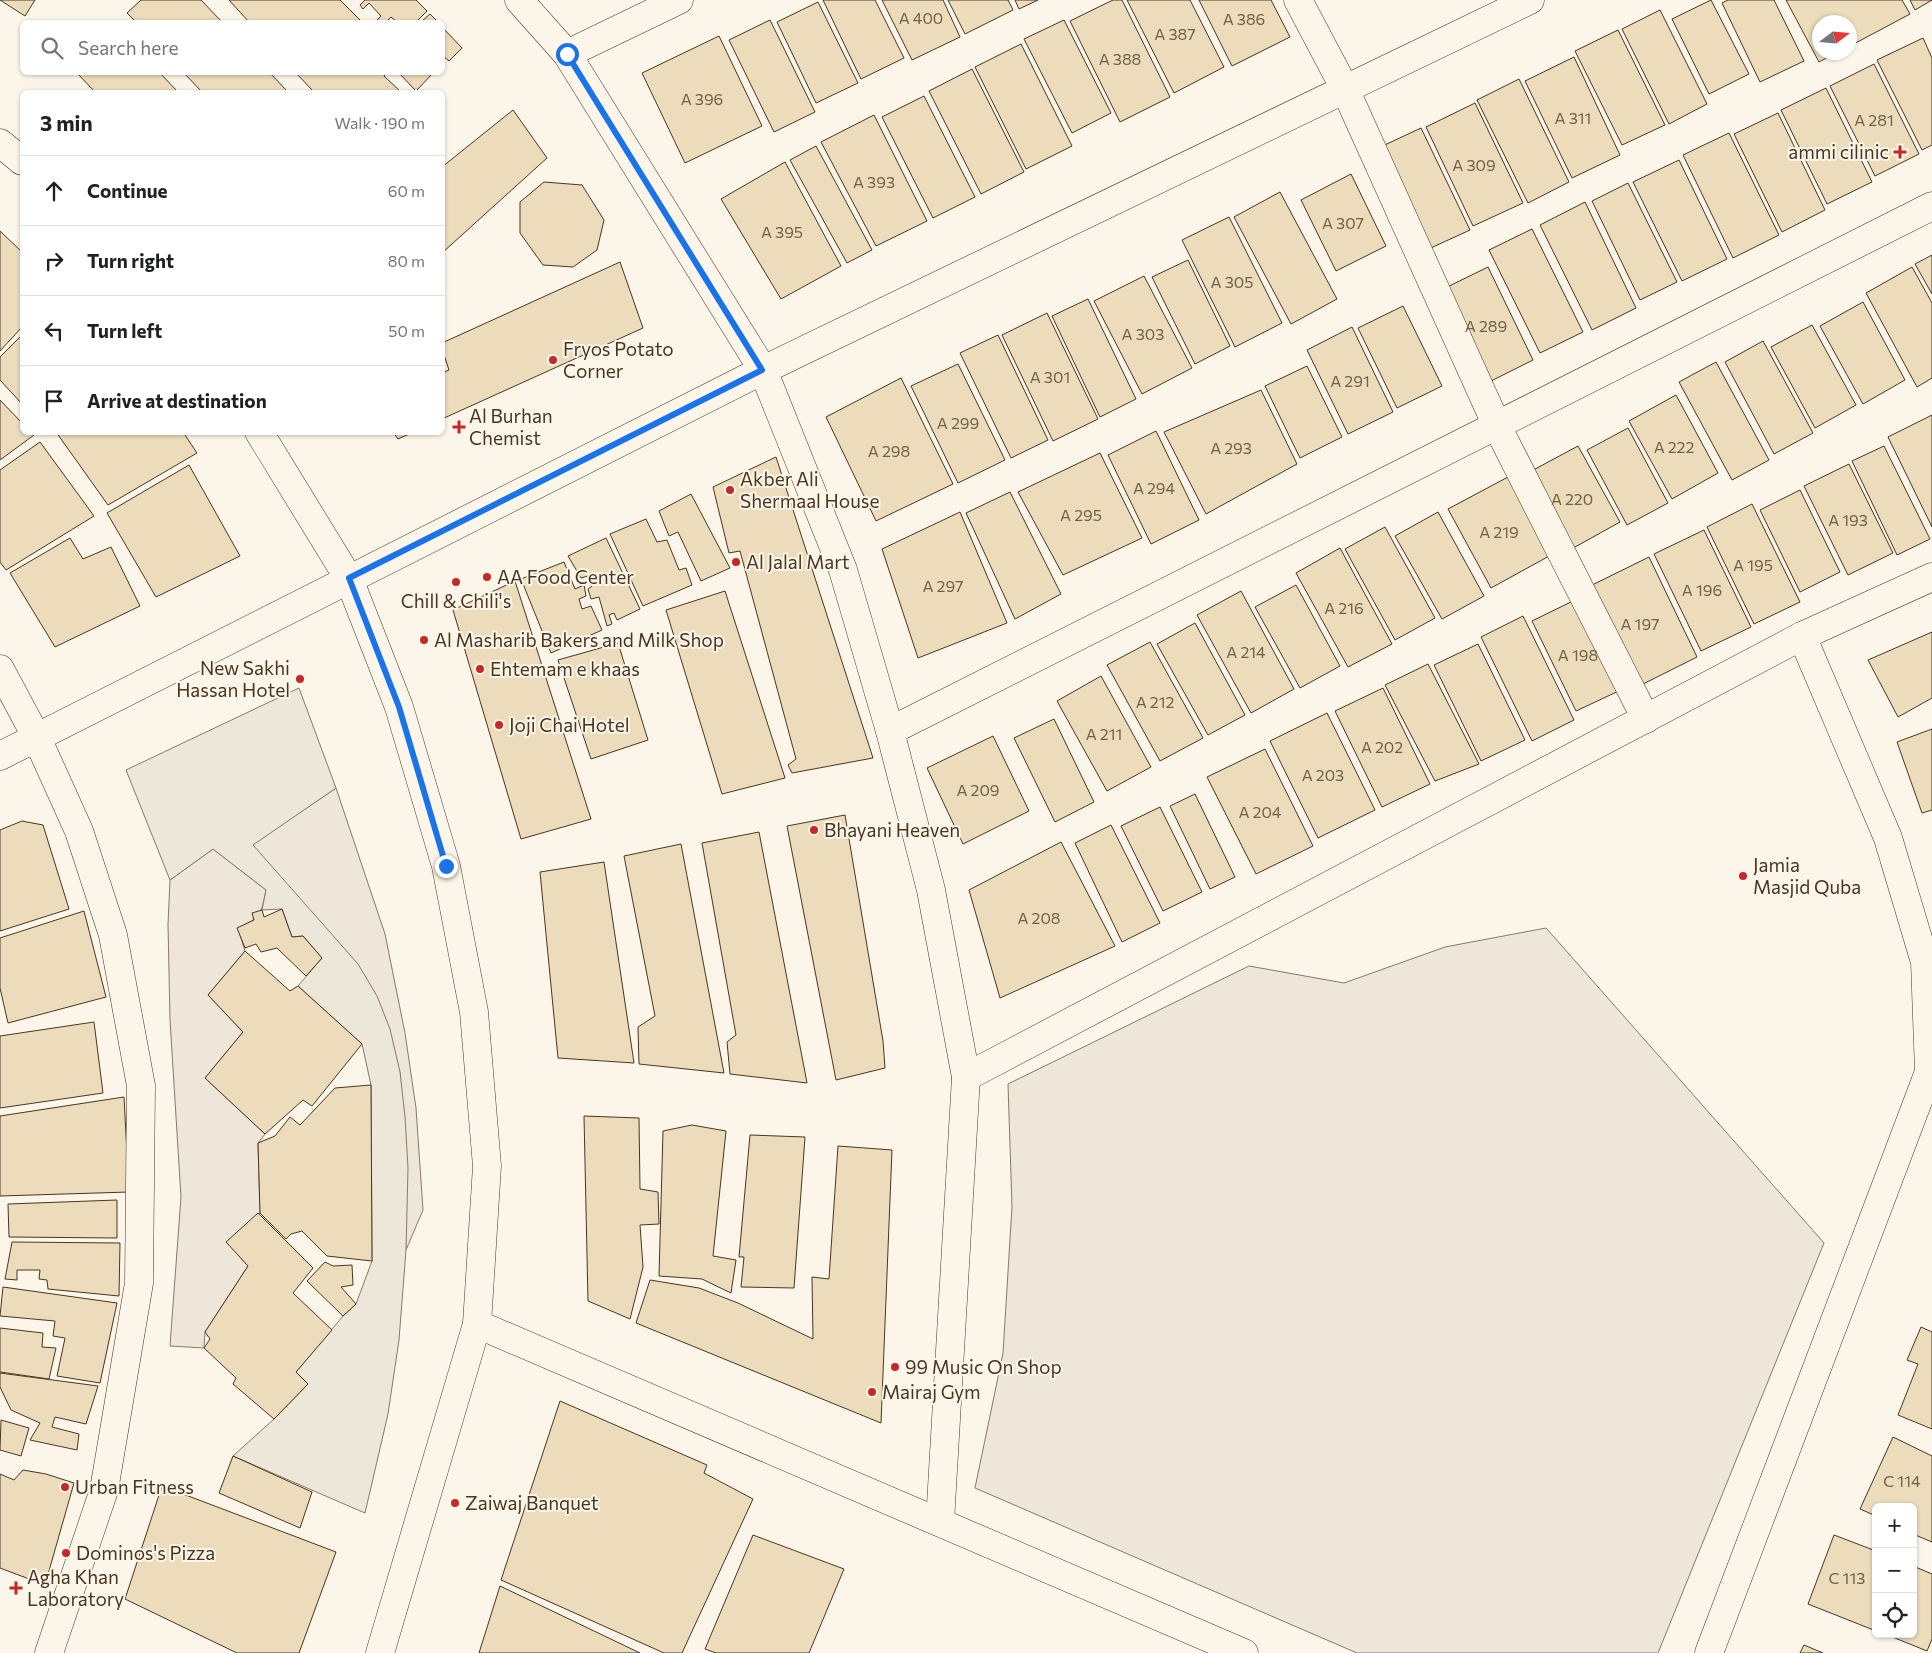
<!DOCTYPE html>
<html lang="en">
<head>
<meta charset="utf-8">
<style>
  :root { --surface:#fff; --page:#f2f2f2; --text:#202124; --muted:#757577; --line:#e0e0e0 }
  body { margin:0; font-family:Commissioner,sans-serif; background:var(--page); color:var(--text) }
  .controls { position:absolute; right:15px; bottom:15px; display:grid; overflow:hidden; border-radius:8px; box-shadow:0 1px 4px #0004 }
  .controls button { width:45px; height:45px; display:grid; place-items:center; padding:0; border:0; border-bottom:1px solid var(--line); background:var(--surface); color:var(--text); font:25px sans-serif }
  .compass { position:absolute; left:1812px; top:15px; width:45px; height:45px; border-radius:50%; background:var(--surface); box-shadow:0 1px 4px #0004; rotate:74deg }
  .stop { position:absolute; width:15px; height:15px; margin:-11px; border:4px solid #1a73e8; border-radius:50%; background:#fff }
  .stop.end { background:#1a73e8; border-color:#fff; box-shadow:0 1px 5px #0008 }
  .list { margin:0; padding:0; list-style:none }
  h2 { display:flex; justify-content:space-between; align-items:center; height:65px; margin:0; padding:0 20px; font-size:21px }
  h2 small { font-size:16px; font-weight:400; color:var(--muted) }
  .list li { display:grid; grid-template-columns:32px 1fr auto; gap:15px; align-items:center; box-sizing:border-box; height:70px; padding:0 20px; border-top:1px solid var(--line) }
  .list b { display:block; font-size:19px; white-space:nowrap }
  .list em { font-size:16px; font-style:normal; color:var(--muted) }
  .icon { flex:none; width:28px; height:28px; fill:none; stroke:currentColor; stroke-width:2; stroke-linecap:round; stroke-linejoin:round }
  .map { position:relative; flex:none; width:1932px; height:1653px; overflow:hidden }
  .search { position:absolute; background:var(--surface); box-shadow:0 1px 4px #0004; left:20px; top:20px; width:425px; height:55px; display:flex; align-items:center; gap:12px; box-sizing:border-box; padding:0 18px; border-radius:8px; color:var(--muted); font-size:19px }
  .panel { position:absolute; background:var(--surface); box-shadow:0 1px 4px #0004; left:20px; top:90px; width:425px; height:345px; border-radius:8px }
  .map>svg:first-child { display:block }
  .green { fill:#ede6d9; stroke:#887966 }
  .parking { fill:#ede7d9; stroke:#887966 }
  .building { fill:#ecdcbc; stroke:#4a3520 }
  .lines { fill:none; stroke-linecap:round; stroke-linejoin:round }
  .minor-casing { stroke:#4a3520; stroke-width:29 }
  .minor { stroke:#fbf6e9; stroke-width:28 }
  .route { stroke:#1a73e8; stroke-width:6 }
  .poi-dot { fill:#c62828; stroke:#fbf6e9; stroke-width:2 }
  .labels { text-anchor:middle; stroke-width:4; stroke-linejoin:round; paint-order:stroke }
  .number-label { font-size:16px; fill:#725f47 }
  .poi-label { font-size:19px; fill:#4a3520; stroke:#fbf6e9; text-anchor:start }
</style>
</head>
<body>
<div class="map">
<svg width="1932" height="1653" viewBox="0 0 1932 1653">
  <rect width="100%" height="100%" fill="#fbf6e9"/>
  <g class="green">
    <polygon points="336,788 385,934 405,1033 416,1108 423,1210 406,1250 400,1072 252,845"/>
    <path d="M 213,849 L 266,890 C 261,915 261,917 238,928 L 245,951 L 208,995 L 243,1032 L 205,1078 L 265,1134 L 258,1143 L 260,1213 L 227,1242 L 248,1266 L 205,1332 L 204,1348 L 170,1346 L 181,1197 L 170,1020 L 168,924 L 170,880 Z"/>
    <polygon points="1546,928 1824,1243 1658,1653 1357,1653 975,1488 1003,1353 1012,1207 1008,1084 1249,966 1344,983 1445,947"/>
  </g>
  <polygon class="parking" points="299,688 336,788 253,845 358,964 377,996 390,1029 400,1072 405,1117 408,1168 406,1250 399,1340 388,1414 365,1513 233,1456 274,1419 308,1384 296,1372 343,1316 356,1304 372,1261 371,1085 362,1044 298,986 322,958 303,936 292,937 282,909 262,910 266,890 213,849 170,880 126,770"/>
  <g class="building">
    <polygon points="0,0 35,0 25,16"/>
    <polygon points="141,0 201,0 222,22 136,22 127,13"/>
    <polygon points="229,0 340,0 362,22 249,22"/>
    <polygon points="365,0 416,0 427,11 416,22 397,22 391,17 386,22 377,22 376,21 381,16 369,3 363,9 360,5"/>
    <polygon points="823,0 875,0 904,58 861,79"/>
    <polygon points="882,0 943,0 960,37 912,60"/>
    <polygon points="948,0 1008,0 1013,10 965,34"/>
    <polygon points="1015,0 1038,0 1019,9"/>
    <polygon points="1113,0 1122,0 1170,97 1120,122 1070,21"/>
    <polygon points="1127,0 1190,0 1224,67 1174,93"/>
    <polygon points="1199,0 1271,0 1290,37 1232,66"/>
    <polygon points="1711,0 1749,74 1709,94 1672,19"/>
    <polygon points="1728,0 1774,0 1804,61 1760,82 1722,3"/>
    <polygon points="1786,0 1902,0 1910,14 1850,46 1850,22 1820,22 1820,52 1838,52 1819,62"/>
    <polygon points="1910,0 1932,0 1915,10"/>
    <polygon points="818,2 858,83 816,103 777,22"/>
    <polygon points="1660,10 1707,104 1669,124 1622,29"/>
    <polygon points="430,14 438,22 421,22"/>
    <polygon points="770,20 815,112 774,132 729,40"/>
    <polygon points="1064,20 1111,113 1072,133 1024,39"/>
    <polygon points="442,27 462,48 449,61 442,55"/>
    <polygon points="1618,30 1665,125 1622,145 1575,51"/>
    <polygon points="719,36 762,126 685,163 642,73"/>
    <polygon points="1923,38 1932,58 1932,145 1922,150 1877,60"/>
    <polygon points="1021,44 1072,146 1026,169 975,67"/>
    <polygon points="1574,57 1620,155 1572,178 1525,81"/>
    <polygon points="1874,64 1919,154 1875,176 1830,86"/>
    <polygon points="972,69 1024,172 981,194 929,91"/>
    <polygon points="76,72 159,72 178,92 95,92"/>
    <polygon points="183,72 269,72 288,92 202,92"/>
    <polygon points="295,72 387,72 384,76 401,92 314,92"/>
    <polygon points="398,72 432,72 433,73 416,91"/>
    <polygon points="1519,79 1569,182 1528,203 1477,100"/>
    <polygon points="1826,88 1872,182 1827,204 1781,110"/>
    <polygon points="924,96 975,197 933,218 882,117"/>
    <polygon points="1475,103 1523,203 1473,226 1426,127"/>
    <polygon points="513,110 547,158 442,253 442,167"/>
    <polygon points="1778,113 1825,210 1782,232 1734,134"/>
    <polygon points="874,115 927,221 876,246 821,142"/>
    <polygon points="1421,128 1470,230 1422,252 1374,150"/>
    <polygon points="1729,133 1779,235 1733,258 1683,155"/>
    <polygon points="816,146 872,250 847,263 790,160"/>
    <polygon points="1679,160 1727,259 1682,281 1633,182"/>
    <polygon points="785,162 841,266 781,299 721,199"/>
    <polygon points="1351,174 1386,246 1336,271 1301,200"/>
    <polygon points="544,182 582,185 604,220 597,250 573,267 543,265 520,233 520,202"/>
    <polygon points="1628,183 1677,282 1640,300 1592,201"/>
    <polygon points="1280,192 1337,299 1291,324 1234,217"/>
    <polygon points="1585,202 1636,308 1592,330 1540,225"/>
    <polygon points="1229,217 1282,323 1235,347 1182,240"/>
    <polygon points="1532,229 1583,332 1540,353 1489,250"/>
    <polygon points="0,231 22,252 22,327 0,351"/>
    <polygon points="1932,255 1932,294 1915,264"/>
    <polygon points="1188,260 1230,346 1195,364 1152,277"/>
    <polygon points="620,262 643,328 442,419 442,373 449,370 442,349 442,343"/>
    <polygon points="1488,267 1533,360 1485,384 1439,291"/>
    <polygon points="1912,267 1932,303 1932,378 1917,387 1866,293"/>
    <polygon points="1144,276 1192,368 1142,394 1094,301"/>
    <polygon points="1088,299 1136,399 1100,417 1052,316"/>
    <polygon points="1863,302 1905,380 1863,404 1820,326"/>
    <polygon points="1403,306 1442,386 1397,408 1358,328"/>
    <polygon points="1047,313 1098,419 1053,441 1002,335"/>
    <polygon points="1812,325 1856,405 1815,428 1771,347"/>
    <polygon points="1352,327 1393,412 1348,434 1307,350"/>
    <polygon points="22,335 22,404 0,380 0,357"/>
    <polygon points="998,335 1048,440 1011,458 960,353"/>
    <polygon points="1763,341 1813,433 1774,454 1725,362"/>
    <polygon points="1716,362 1769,460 1732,480 1679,382"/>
    <polygon points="958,364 1005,460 958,483 911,386"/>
    <polygon points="1307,366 1342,437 1300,458 1265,386"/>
    <polygon points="901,378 953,484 876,521 826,417"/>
    <polygon points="1261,390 1297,464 1206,514 1164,432"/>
    <polygon points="1676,395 1718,473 1672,499 1629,421"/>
    <polygon points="0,400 22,423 22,432 32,432 34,435 0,460"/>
    <polygon points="1932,415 1932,527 1888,437"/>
    <polygon points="1628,428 1668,503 1627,525 1587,450"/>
    <polygon points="1156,431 1199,520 1151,544 1108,455"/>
    <polygon points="56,432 183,432 197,453 108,505"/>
    <polygon points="393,432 414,432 398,439"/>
    <polygon points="40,442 94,516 6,570 0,562 0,470"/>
    <polygon points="1578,446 1620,522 1566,552 1524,475"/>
    <polygon points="1884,446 1930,539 1897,555 1852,461"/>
    <polygon points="1100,453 1142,538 1063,575 1018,492"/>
    <polygon points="776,457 873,758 792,773 788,765 796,759 740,551 729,553 713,487"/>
    <polygon points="1849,464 1893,553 1848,575 1804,486"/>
    <polygon points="189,465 240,556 156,597 107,513"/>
    <polygon points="1508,477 1551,555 1491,588 1448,509"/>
    <polygon points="1800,490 1840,572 1800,592 1760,510"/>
    <polygon points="1010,492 1061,594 1015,619 966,513"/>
    <polygon points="691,494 730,568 701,581 678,532 669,536 659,511"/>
    <polygon points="1752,504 1800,602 1754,624 1707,527"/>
    <polygon points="960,512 1007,623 918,658 882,549"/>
    <polygon points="1438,512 1484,596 1442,619 1395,536"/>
    <polygon points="646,519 657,542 667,540 679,570 686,568 692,585 643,606 610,534"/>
    <polygon points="1385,527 1435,618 1395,640 1345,549"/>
    <polygon points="1704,530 1751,627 1701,651 1654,554"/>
    <polygon points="70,538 83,559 111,547 140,606 55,647 10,573"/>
    <polygon points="606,538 640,609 617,620 614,613 609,615 612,624 607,626 599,597 591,599 588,589 592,586 591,580 588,576 581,578 568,556"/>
    <polygon points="1340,548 1392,644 1348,667 1296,573"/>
    <polygon points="1649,557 1697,657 1631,690 1582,590"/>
    <polygon points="564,562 575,589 584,585 586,596 579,599 582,609 591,606 602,630 551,653 521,579"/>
    <polygon points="515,581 591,819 521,839 453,610"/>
    <polygon points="1296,585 1340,666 1300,688 1255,607"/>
    <polygon points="725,591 785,778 722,794 666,610"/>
    <polygon points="1241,591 1294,689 1251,713 1197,615"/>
    <polygon points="1579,598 1623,689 1576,711 1532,621"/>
    <polygon points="1523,616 1574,720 1532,741 1481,637"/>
    <polygon points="1195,623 1245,715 1208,735 1157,644"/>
    <polygon points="1932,632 1932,698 1898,717 1868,660"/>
    <polygon points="1150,642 1203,738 1160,761 1107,665"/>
    <polygon points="618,643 648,740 591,759 558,660"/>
    <polygon points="1478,644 1525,740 1481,761 1434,665"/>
    <polygon points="1428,664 1479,764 1435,781 1385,685"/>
    <polygon points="1101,676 1151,767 1107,791 1057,701"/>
    <polygon points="1383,688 1430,784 1382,807 1335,711"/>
    <polygon points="1327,713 1375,810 1318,838 1270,741"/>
    <polygon points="1054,719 1094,802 1055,822 1014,738"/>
    <polygon points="1932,729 1932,810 1922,813 1897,742"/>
    <polygon points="993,736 1029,811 963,844 927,768"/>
    <polygon points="1265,749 1313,846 1256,874 1207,777"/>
    <polygon points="1195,794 1235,877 1210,889 1170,806"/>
    <polygon points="1160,807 1202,892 1163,911 1121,826"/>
    <polygon points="845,815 883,1041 885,1068 836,1080 787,826"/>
    <polygon points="22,821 43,825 69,909 0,931 0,830"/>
    <polygon points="1111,825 1160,923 1122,942 1075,843"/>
    <polygon points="759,832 807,1083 730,1074 727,1042 736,1035 702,843"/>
    <polygon points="1061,842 1115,946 1000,998 969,890"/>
    <polygon points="681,844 724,1073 639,1064 638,1027 655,1016 624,856"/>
    <polygon points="604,862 634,1063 558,1058 540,872"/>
    <polygon points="282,909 292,937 303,936 322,958 306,976 277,948 261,952 256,944 245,948 237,928 254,920 252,913 262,910 264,917"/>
    <polygon points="84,911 106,997 8,1023 0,988 0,938"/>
    <polygon points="245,951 290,991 298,986 362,1044 312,1106 303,1100 265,1134 205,1078 243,1032 208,995"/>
    <polygon points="94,1022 103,1093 0,1108 0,1036"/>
    <polygon points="371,1085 372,1261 327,1256 302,1231 291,1234 286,1239 260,1213 258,1143 275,1136 290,1117 300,1125 335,1088"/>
    <polygon points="124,1097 129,1192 0,1196 0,1116"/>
    <polygon points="584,1116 639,1118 640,1189 658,1192 659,1224 640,1225 643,1267 630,1319 588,1301"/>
    <polygon points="692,1125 726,1131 713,1256 736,1260 731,1293 702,1279 659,1276 663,1131"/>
    <polygon points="750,1135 805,1137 794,1288 741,1287 744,1257 739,1257"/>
    <polygon points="838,1146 892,1150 881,1423 636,1323 650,1280 699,1288 738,1303 813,1339 812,1277 829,1279"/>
    <polygon points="117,1200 117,1238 9,1237 8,1204"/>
    <polygon points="258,1213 313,1268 293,1293 332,1330 296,1372 308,1384 274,1419 233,1384 236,1378 204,1348 210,1339 205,1332 248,1266 226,1242"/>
    <polygon points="12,1242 120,1243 119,1296 48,1289 47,1280 39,1279 40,1270 17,1270 17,1280 5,1279"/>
    <polygon points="325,1262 333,1266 352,1265 353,1285 341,1287 356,1304 343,1316 307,1281"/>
    <polygon points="3,1287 117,1303 100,1383 57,1376 65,1338 53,1336 55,1321 0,1316"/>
    <polygon points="1921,1327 1932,1332 1932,1429 1898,1415 1918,1364 1907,1360"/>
    <polygon points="0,1328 43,1333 42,1347 56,1348 49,1379 0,1372"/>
    <polygon points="0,1373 98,1386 86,1424 55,1417 52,1427 79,1434 77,1450 30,1440 40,1423 11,1410 0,1387"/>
    <polygon points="560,1401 707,1465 704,1473 753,1499 682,1653 664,1653 501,1580"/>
    <polygon points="1,1420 29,1428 21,1456 0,1450"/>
    <polygon points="1893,1437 1932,1456 1932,1542 1913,1534 1913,1507 1876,1507 1876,1516 1860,1509"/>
    <polygon points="233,1456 312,1492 300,1528 219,1493"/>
    <polygon points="23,1470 46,1474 74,1483 45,1585 0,1568 0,1474 14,1480"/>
    <polygon points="162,1486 336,1552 299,1653 237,1653 125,1599"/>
    <polygon points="753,1535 844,1569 809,1653 716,1653 705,1649"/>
    <polygon points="1834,1535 1876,1551 1876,1631 1808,1604"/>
    <polygon points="1913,1566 1932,1574 1932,1639 1927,1651 1885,1634 1913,1634"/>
    <polygon points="500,1586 640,1653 479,1653"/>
    <polygon points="1804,1645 1823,1653 1800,1653"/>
  </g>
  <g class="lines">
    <g class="minor-casing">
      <g id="minor">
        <polyline points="519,0 567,54 763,370 843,570 890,731 931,890 966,1077 940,1522"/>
        <polyline points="1298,0 1345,89 1497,426 1646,719"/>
        <polyline points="567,54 679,0"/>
        <polyline points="0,143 22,161"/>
        <polyline points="259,432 349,579 399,707 446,866 474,1012 487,1166 477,1324 380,1653"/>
        <polyline points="0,669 37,738 79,831 113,935 141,1086 139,1283 104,1490 49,1653"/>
        <polyline points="890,731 1932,206"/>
        <polyline points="0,756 763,370 1530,0"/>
        <polyline points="966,1077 1802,636 1932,577"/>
        <polyline points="477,1324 1244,1653"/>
        <polyline points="1709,1653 1929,1072 1925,962 1888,838 1802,636"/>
      </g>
    </g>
    <use href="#minor" class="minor"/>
  </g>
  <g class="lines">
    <polyline class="route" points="446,866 399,707 349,578 762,370 567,54"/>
  </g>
  <g class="poi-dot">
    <path d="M1897.5 144.5h5v5h5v5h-5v5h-5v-5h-5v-5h5z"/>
    <circle cx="553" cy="360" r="5"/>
    <path d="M456.5 419.5h5v5h5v5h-5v5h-5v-5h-5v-5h5z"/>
    <circle cx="730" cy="490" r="5"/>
    <circle cx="736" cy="562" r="5"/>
    <circle cx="487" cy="577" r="5"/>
    <circle cx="456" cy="582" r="5"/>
    <circle cx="424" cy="640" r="5"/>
    <circle cx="480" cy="669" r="5"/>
    <circle cx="300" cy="679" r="5"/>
    <circle cx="499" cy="725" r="5"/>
    <circle cx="814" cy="830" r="5"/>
    <circle cx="1743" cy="876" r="5"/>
    <circle cx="895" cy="1367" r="5"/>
    <circle cx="872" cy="1392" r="5"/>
    <circle cx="65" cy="1487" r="5"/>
    <circle cx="455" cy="1503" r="5"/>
    <circle cx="66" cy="1553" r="5"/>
    <path d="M13.5 1580.5h5v5h5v5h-5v5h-5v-5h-5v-5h5z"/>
  </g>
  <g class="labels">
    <g class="number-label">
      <text x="921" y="24">A 400</text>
      <text x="1244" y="25">A 386</text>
      <text x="1175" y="40">A 387</text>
      <text x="1120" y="65">A 388</text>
      <text x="702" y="105">A 396</text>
      <text x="1573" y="124">A 311</text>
      <text x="1874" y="126">A 281</text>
      <text x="1474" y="171">A 309</text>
      <text x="874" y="188">A 393</text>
      <text x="1343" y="229">A 307</text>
      <text x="782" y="238">A 395</text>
      <text x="1232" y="288">A 305</text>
      <text x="1486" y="332">A 289</text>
      <text x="1143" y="340">A 303</text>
      <text x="1050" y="383">A 301</text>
      <text x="1350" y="387">A 291</text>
      <text x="958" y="429">A 299</text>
      <text x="1674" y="453">A 222</text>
      <text x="1231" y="454">A 293</text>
      <text x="889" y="457">A 298</text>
      <text x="1154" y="494">A 294</text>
      <text x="1572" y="505">A 220</text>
      <text x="1081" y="521">A 295</text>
      <text x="1848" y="526">A 193</text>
      <text x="1499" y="538">A 219</text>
      <text x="1753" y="571">A 195</text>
      <text x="943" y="592">A 297</text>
      <text x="1702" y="596">A 196</text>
      <text x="1344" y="614">A 216</text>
      <text x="1640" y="630">A 197</text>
      <text x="1246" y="658">A 214</text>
      <text x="1578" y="661">A 198</text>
      <text x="1155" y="708">A 212</text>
      <text x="1104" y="740">A 211</text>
      <text x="1382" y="753">A 202</text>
      <text x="1323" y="781">A 203</text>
      <text x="978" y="796">A 209</text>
      <text x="1260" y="818">A 204</text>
      <text x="1039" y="924">A 208</text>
      <text x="1902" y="1487">C 114</text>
      <text x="1847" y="1584">C 113</text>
    </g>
    <g class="poi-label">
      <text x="1889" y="159" text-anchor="end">ammi cilinic</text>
      <text x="563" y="356">Fryos Potato<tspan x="563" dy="22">Corner</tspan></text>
      <text x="469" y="423">Al Burhan<tspan x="469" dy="22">Chemist</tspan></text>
      <text x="740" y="486">Akber Ali<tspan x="740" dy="22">Shermaal House</tspan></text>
      <text x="746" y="569">Al Jalal Mart</text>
      <text x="497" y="584">AA Food Center</text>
      <text x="456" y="608" text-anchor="middle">Chill &amp; Chili's</text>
      <text x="434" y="647">Al Masharib Bakers and Milk Shop</text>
      <text x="290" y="675" text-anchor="end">New Sakhi<tspan x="290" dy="22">Hassan Hotel</tspan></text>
      <text x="490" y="676">Ehtemam e khaas</text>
      <text x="509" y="732">Joji Chai Hotel</text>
      <text x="824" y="837">Bhayani Heaven</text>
      <text x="1753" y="872">Jamia<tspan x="1753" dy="22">Masjid Quba</tspan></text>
      <text x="905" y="1374">99 Music On Shop</text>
      <text x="882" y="1399">Mairaj Gym</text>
      <text x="75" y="1494">Urban Fitness</text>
      <text x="465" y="1510">Zaiwaj Banquet</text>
      <text x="76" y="1560">Dominos's Pizza</text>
      <text x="27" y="1584">Agha Khan<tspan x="27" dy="22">Laboratory</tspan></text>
    </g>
  </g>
</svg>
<div class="controls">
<button>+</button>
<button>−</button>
<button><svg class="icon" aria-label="locate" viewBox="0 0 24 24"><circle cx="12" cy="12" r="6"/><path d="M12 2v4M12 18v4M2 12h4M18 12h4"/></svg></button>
</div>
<svg class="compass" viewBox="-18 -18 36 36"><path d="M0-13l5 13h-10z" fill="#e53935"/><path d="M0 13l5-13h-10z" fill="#757577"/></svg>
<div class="stop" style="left:567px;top:54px"></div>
<div class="stop end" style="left:446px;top:866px"></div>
<div class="search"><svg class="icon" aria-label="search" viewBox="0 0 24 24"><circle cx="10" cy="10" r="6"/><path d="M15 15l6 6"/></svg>Search here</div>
<section class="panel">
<h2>3 min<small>Walk · 190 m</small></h2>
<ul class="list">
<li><svg class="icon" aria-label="ahead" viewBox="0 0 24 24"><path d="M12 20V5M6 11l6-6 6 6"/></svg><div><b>Continue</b></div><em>60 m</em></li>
<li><svg class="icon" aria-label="right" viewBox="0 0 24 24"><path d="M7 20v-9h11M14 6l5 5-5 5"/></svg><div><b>Turn right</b></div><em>80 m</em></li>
<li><svg class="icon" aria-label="left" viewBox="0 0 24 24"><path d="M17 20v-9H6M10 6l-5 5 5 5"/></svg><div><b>Turn left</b></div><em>50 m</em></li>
<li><svg class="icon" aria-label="arrive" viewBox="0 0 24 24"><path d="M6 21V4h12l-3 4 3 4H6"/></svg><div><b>Arrive at destination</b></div></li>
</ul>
</section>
</div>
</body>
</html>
